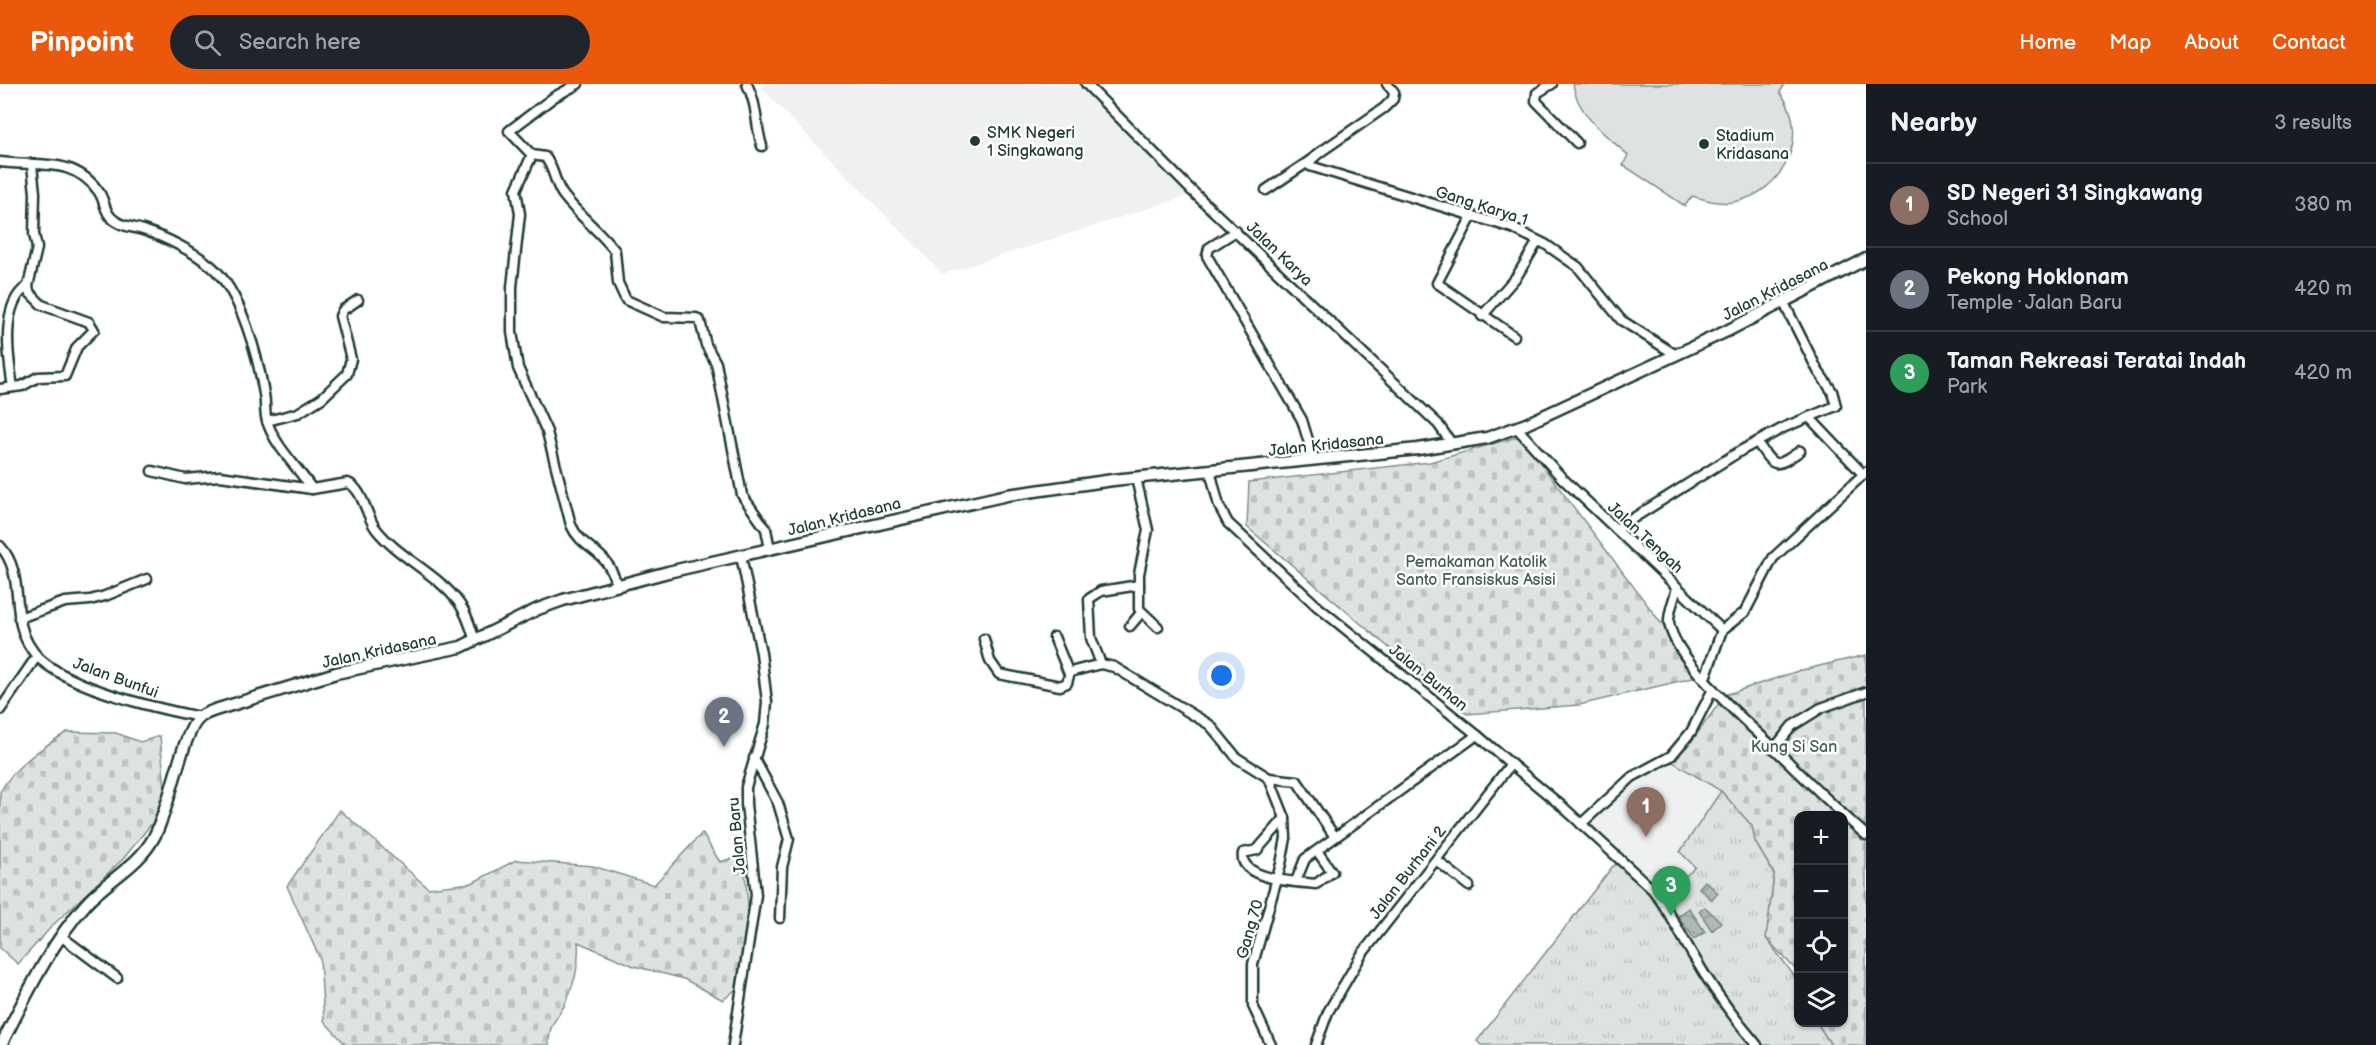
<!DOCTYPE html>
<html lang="en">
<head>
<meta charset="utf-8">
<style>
  :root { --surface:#171b24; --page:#20242c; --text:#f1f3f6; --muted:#9ea1a6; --line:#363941; --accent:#ea580c }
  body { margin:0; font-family:"Balsamiq Sans",sans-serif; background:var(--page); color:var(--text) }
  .controls { position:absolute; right:18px; bottom:18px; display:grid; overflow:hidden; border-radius:12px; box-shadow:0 2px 4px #0004 }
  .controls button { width:54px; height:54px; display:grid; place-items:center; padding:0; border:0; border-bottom:2px solid var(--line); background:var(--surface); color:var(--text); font:30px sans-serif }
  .you { position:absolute; left:1222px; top:592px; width:21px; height:21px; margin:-15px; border:4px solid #fff; border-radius:50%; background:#1a73e8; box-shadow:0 0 0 9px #1a73e833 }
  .badge { display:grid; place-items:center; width:39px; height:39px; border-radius:50%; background:var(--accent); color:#fff; font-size:20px; font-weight:700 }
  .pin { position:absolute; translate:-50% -50px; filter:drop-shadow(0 2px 3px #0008) }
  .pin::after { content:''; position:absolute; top:32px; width:21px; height:18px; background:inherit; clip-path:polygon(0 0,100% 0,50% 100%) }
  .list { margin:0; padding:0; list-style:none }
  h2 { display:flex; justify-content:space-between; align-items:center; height:78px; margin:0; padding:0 24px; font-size:26px }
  h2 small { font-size:20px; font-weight:400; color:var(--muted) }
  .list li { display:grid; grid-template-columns:39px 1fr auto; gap:18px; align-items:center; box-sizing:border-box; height:84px; padding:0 24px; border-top:2px solid var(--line) }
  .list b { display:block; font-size:22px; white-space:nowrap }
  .list p { margin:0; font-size:20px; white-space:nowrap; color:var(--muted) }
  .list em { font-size:20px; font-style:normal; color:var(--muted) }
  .icon { flex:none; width:33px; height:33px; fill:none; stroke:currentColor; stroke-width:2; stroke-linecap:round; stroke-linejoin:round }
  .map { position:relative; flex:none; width:1866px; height:961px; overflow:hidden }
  header { display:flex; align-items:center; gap:36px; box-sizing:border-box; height:84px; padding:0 30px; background:var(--accent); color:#fff }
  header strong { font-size:28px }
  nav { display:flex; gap:33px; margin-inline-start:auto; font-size:21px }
  .search { width:420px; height:54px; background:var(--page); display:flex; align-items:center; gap:15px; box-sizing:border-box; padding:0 21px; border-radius:33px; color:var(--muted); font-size:22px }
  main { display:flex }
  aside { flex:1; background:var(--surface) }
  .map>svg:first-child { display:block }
  .built { fill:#eef1f0 }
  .cemetery { fill:url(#cemetery-stones); stroke:#7e908b; stroke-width:1.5 }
  .park { fill:url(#park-tufts); stroke:#7e908b; stroke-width:1.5 }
  .pitch { fill:#dee3e2; stroke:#7e908b; stroke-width:1.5 }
  .water { fill:url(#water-waves); stroke:#758883; stroke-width:1.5 }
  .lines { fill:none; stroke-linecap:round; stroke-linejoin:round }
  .street-casing { stroke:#1f3d34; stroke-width:13 }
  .secondary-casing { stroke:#1f3d34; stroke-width:15 }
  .street { stroke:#fff; stroke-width:8 }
  .secondary { stroke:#fff; stroke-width:10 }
  .poi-dot { fill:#1f3d34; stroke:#fff; stroke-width:2 }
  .labels { text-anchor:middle; stroke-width:5; stroke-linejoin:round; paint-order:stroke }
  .poi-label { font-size:16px; fill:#1f3d34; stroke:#fff; text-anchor:start }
  .street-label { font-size:16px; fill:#1f3d34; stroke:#fff }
  .park-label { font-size:16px; fill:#455e57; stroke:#fff }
</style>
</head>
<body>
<header>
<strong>Pinpoint</strong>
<div class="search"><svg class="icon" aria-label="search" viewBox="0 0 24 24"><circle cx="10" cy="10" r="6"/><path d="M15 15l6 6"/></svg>Search here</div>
<nav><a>Home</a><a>Map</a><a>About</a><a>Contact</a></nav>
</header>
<main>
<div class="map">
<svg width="1866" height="961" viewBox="0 0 1866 961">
  <defs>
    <pattern id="cemetery-stones" width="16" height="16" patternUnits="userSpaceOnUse" patternTransform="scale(1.5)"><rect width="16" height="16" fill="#dee3e2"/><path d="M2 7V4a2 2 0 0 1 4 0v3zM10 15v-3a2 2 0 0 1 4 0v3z" fill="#bec4c2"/></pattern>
    <pattern id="park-tufts" width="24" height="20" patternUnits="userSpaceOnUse" patternTransform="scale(1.5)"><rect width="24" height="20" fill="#dee3e2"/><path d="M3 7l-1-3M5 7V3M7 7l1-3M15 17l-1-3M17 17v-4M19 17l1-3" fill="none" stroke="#bec4c2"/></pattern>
    <pattern id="water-waves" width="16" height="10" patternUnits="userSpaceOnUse" patternTransform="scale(1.5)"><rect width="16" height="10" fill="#afbab7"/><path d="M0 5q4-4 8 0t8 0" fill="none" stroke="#8e9896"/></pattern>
  </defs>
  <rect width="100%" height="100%" fill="#fff"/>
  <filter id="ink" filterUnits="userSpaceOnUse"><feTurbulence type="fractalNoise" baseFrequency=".0167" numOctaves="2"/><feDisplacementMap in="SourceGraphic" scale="12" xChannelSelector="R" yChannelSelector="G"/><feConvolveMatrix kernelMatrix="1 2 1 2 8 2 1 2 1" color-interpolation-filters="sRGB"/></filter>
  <g filter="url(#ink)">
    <g class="built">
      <polygon points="765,0 1080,0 1190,111 943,190 761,4"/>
      <polygon points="1671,677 1721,707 1680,768 1696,783 1669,810 1627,777 1587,738 1633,692 1648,690"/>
    </g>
    <g class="cemetery">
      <polygon points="1520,352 1701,592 1579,621 1467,630 1247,443 1249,398 1430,378"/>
      <polygon points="1866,571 1866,961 1831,961 1817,939 1844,938 1844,732 1798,732 1798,888 1766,854 1774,790 1755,758 1752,742 1721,707 1671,677 1689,661 1725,611 1798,587"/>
      <path d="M 67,648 L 116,649 L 140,658 L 160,652 L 165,705 L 152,739 L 124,774 L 54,840 L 18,880 L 0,864 L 0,708 C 15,681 42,664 67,648 Z"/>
      <path d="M 340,726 L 428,804 L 472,799 L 516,776 L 593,782 L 654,801 L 702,749 L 720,778 L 743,771 L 749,829 L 736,905 L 723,916 L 684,895 L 634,882 L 578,858 C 580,880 574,902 564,922 C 554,939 549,940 549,961 L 346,961 L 324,937 L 320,875 L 287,802 Z"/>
    </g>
    <polygon class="park" points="1721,707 1752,742 1755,758 1774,790 1766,854 1798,897 1798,938 1817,939 1831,961 1481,961 1477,957 1613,782 1627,777 1668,810 1695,783 1680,768"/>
    <path class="pitch" d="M 1573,0 L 1782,0 L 1784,2 L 1780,8 C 1812,51 1784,109 1733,118 C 1719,120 1706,116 1692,112 L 1685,122 L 1623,81 L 1628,71 C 1606,51 1577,31 1573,0 Z"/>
    <g class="water">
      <polygon points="1705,797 1718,809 1712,816 1699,804"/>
      <polygon points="1705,823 1721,838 1712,847 1699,827"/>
      <polygon points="1689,824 1705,848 1694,855 1678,832"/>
    </g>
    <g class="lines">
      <g class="street-casing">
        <g id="street">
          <path d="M 578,0 L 554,13 L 509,47 L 532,71 L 516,106 L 520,130 L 512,203 L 512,248 L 518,284 L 547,348 L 571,441 C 583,468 607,463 617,502"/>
          <path d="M 747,0 C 758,23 755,39 762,62"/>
          <polyline points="1086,0 1190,105 1438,340 1452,360"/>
          <polyline points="1387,0 1394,8 1393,15 1384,24 1319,69 1310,77 1310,82 1512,144 1545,160 1578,183 1621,236 1676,271"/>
          <polyline points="1552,0 1537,9 1536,17 1577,59"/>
          <path d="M 532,71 L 545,73 C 555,85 554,99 563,111 C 579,132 600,147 615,167 L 618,199 L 626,216 L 664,233 L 696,234 L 700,237 L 706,261 L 716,279 L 742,411 L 766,445 L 770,465"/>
          <path d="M 0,78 C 37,83 74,72 99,108 C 106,119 104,131 117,138 C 125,143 134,143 143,146 C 165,153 193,167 211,182 C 241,207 258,273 264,310 C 266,319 264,328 267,337 C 275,363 298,383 312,405 L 348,399 C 363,405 366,432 376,445 C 399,474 437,489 459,519 C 467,530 471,544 475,557"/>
          <polyline points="1266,106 1311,76"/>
          <polyline points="1472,132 1437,199 1514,252"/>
          <polyline points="1236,147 1209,164 1207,172 1302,336 1314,376"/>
          <polyline points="1482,232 1517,192 1538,157"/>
          <path d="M 13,303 C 8,273 0,219 28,202"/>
          <polyline points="0,305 22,302 38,293 65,292 77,263 94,246 89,238 42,221 29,208 28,202 37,164 34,150 35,109 32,81"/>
          <polyline points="1809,333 1863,390"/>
          <polyline points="267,337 298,329 322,314 347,290 351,275 340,232 343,226 358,216"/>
          <path d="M 1517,344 L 1562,394 L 1677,503 C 1675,514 1668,528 1669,539 C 1676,578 1747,638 1775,665 C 1805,694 1834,723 1866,751"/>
          <path d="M 1757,358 C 1774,384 1774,385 1800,367"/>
          <polyline points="1210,386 1219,422 1228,439 1318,523 1477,651 1305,775 1296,797"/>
          <polyline points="152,387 185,395 220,392 312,405"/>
          <polyline points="1136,394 1148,446 1139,490 1139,525 1158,543"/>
          <polyline points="1616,445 1742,366 1785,343 1836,322 1832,307 1818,287 1784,219"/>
          <path d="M 0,462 C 20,483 15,515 21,541 C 24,554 31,567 41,576 C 76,606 155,624 200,633"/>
          <polyline points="1677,503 1722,546"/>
          <polyline points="19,534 65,518 90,516 105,512 147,495"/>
          <polyline points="1130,542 1141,529"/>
          <polyline points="1054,553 1069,590"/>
          <polyline points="984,555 990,577 999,590 1060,602 1067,599 1070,588 1101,580 1114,583 1210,641 1237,674 1269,694"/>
          <polyline points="1101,580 1091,554 1089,515 1101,507 1139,501"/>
          <polyline points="1705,594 1722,546 1745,528 1773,474 1866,388"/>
          <polyline points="0,626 37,572"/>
          <polyline points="1774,665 1792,642 1821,624 1866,608"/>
          <polyline points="754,674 778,719 789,755 782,783 780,834"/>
          <path d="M 1511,680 L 1563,723 L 1652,805 C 1669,826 1680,850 1694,873 C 1712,904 1734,934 1757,961"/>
          <polyline points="1581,740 1632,693 1671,672 1691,648 1713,605"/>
          <path d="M 1317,767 L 1332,788 L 1316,800 C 1298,798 1238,796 1243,769 L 1257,766 L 1285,734 L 1269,694 L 1297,697 L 1335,753"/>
          <polyline points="1436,776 1469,802"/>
          <polyline points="62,853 117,894"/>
          <polyline points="733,961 756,811 746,720 746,703 765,640 767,618 761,569 741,472"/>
          <polyline points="1271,961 1253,922 1253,880 1281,780 1286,754 1285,734"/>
          <polyline points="1316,961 1328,928 1362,870 1511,680 1477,651"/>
        </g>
      </g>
      <g class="secondary-casing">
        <path id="secondary" d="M 1,961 C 25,914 50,860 86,820 C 107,796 139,782 154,753 C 169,727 182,649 199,634 C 203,630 210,628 215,626 L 336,589 L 461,563 L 538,525 L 563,516 L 668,488 L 1007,411 L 1113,396 L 1418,365 L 1487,354 L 1526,340 L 1727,247 L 1866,175"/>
      </g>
      <use href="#street" class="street"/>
      <use href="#secondary" class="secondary"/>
    </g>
  </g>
  <g class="poi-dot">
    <circle cx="975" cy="57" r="6"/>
    <circle cx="1704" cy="60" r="6"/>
  </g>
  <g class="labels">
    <g class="poi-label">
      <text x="987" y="54">SMK Negeri<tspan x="987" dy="18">1 Singkawang</tspan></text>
      <text x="1716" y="57">Stadium<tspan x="1716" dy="18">Kridasana</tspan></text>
    </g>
    <g class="street-label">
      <text transform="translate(1482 121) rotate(18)" y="6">Gang Karya 1</text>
      <text transform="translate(1280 169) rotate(44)" y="6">Jalan Karya</text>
      <text transform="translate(1775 205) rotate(-27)" y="6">Jalan Kridasana</text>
      <text transform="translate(1326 360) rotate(-6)" y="6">Jalan Kridasana</text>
      <text transform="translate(844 432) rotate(-14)" y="6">Jalan Kridasana</text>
      <text transform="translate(1646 453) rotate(43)" y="6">Jalan Tengah</text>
      <text transform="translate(379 566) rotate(-12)" y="6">Jalan Kridasana</text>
      <text transform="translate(116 593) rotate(20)" y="6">Jalan Bunfui</text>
      <text transform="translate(1429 593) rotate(39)" y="6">Jalan Burhan</text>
      <text transform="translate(736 752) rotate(-95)" y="6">Jalan Baru</text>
      <text transform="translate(1407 788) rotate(-52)" y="6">Jalan Burhani 2</text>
      <text transform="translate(1249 845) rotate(-74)" y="6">Gang 70</text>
    </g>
    <g class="park-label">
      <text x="1476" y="483">Pemakaman Katolik<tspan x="1476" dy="18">Santo Fransiskus Asisi</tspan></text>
      <text x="1794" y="668">Kung Si San</text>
    </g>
  </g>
</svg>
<div class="controls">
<button>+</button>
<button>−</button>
<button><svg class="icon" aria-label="locate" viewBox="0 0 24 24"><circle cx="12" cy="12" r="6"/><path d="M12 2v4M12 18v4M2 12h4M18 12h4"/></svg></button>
<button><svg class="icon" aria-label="layers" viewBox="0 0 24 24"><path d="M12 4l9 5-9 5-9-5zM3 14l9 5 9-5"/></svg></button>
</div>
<div class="you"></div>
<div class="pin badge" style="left:1646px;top:753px;background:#8d6e63">1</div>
<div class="pin badge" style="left:724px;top:663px;background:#6b7280">2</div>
<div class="pin badge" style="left:1671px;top:832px;background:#2e9e5b">3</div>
</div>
<aside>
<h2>Nearby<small>3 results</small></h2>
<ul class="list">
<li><span class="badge" style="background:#8d6e63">1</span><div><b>SD Negeri 31 Singkawang</b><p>School</p></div><em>380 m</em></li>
<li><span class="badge" style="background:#6b7280">2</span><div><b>Pekong Hoklonam</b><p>Temple · Jalan Baru</p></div><em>420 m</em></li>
<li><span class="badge" style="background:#2e9e5b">3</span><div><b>Taman Rekreasi Teratai Indah</b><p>Park</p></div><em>420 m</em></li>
</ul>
</aside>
</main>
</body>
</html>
